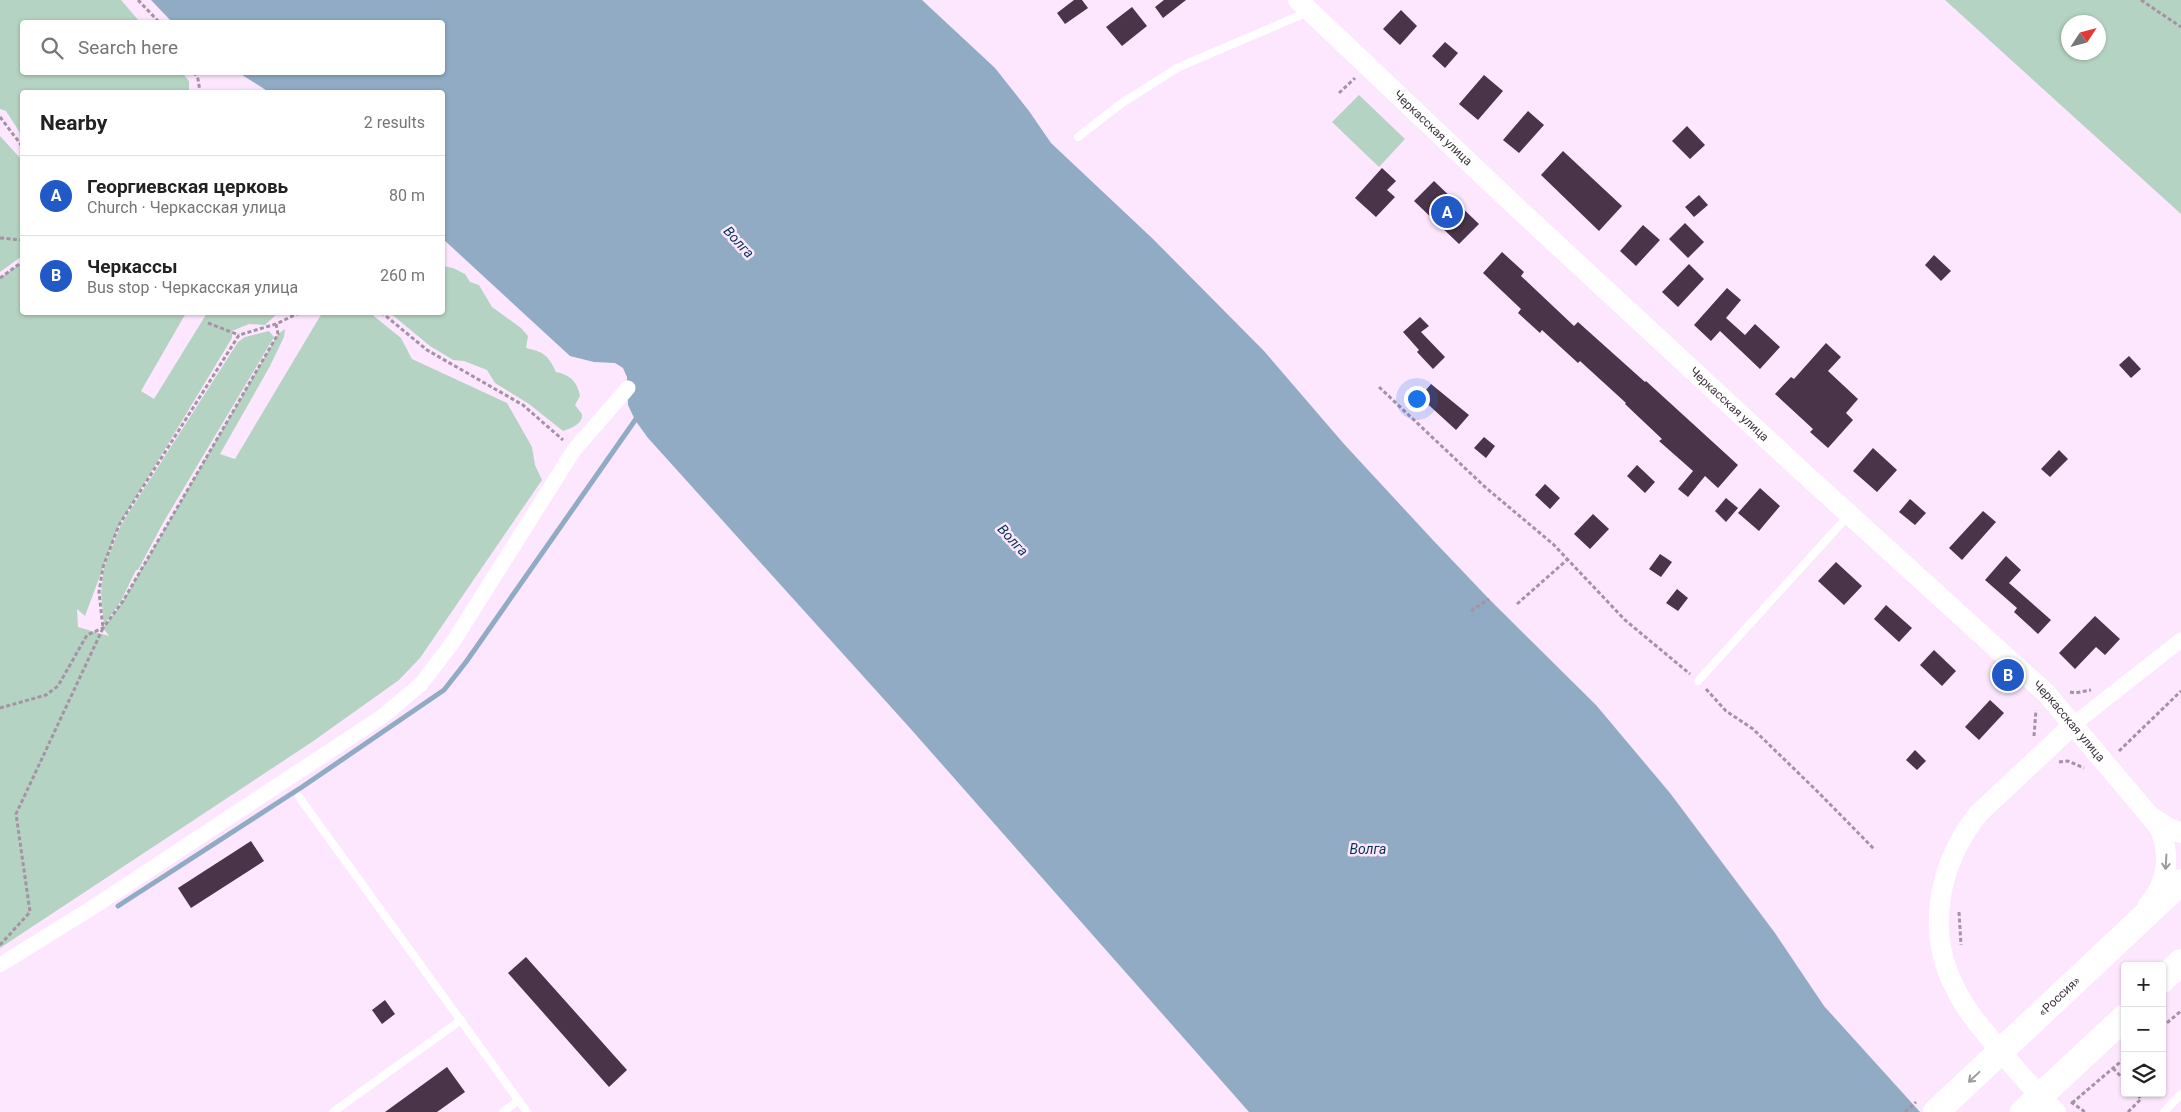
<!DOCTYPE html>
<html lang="en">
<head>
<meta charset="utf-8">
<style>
  :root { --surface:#fff; --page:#f2f2f2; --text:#222; --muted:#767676; --line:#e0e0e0; --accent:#215ac6 }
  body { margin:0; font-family:Roboto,sans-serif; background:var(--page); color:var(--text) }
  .controls { position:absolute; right:15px; bottom:15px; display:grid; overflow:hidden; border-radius:5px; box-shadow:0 1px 4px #0004 }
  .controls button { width:45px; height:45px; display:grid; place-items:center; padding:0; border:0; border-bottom:1px solid var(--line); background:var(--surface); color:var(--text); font:25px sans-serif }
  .compass { position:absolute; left:2061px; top:15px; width:45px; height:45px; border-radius:50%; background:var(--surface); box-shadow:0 1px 4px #0004; rotate:54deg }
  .you { position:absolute; left:1416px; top:398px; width:18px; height:18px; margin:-12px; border:4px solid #fff; border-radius:50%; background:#1a73e8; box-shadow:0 0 0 8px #1a73e833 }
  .badge { display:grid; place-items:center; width:32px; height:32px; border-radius:50%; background:var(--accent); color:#fff; font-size:16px; font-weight:700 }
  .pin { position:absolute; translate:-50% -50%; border:2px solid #fff; box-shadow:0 1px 5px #0006 }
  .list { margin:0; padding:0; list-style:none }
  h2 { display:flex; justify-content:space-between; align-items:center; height:65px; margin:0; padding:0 20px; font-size:21px }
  h2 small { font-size:16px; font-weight:400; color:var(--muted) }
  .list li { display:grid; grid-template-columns:32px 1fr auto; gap:15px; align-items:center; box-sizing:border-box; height:80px; padding:0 20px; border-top:1px solid var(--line) }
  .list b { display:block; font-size:19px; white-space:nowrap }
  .list p { margin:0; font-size:16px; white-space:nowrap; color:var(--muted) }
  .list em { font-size:16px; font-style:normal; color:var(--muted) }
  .icon { flex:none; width:28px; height:28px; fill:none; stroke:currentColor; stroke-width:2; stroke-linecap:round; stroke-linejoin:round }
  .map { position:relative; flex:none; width:2181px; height:1112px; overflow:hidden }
  .search { position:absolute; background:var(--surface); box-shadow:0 1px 4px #0004; left:20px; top:20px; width:425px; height:55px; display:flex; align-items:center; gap:12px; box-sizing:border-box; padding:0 18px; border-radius:5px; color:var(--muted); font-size:19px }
  .panel { position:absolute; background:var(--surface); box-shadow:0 1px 4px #0004; left:20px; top:90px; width:425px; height:225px; border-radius:5px }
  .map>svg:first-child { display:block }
  .green { fill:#b5d3c2; fill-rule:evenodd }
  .water { fill:#90abc3 }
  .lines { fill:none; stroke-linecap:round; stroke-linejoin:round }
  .stream { stroke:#90abc3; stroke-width:5 }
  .building { fill:#493449 }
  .path { stroke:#a493a4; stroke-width:3; stroke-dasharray:4 2.5; stroke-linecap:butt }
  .lane { stroke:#fff; stroke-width:8 }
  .street { stroke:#fff; stroke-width:15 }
  .secondary { stroke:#fff; stroke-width:20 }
  .highway { stroke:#fff; stroke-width:26 }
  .oneway { stroke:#9f9a9f }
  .labels { text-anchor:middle; stroke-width:5; stroke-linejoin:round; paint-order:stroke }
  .street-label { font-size:12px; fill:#3f343f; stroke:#fde7fe }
  .water-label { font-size:14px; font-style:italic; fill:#023253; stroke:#fde7fe }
</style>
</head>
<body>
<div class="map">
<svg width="2181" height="1112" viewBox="0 0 2181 1112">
  <rect width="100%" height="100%" fill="#fde7fe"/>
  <g class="green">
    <polygon points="0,0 121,0 140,22 22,22 22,72 182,73 189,81 189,92 22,92 22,136 6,111 0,109"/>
    <path d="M 1946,0 L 2181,0 L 2181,214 L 1945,0 ZM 2068,22 L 2098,22 L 2098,52 L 2068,52 Z"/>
    <polygon points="1359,95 1405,139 1379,167 1332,122"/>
    <polygon points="0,136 22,160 22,256 0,272"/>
    <polygon points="22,262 22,312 186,313 141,391 154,399 207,313 278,313 265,325 249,324 232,331 232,338 119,525 85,616 77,609 78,627 109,636 103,628 123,601 278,334 285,329 284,337 270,366 220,454 235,459 322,313 370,313 401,338 412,359 507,403 532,447 535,465 542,480 420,658 399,680 312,742 0,948 0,278"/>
    <path d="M 443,262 L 443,266 L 453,268 L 465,274 L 470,282 L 479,285 L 492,307 L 521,328 L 528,336 L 526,348 C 544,352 548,355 556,372 C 569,374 578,382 580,396 L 575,405 L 582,414 C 583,424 571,428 563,431 L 529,404 L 495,383 L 487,370 L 464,361 L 453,360 L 430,346 L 390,313 L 442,312 Z"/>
    <polygon points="269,331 274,337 163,523 138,570 136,570 121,601 104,625 101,593 104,567 121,525 238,342 245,337"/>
  </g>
  <polygon class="water" points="151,0 922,0 995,68 1029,111 1051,143 1153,239 1264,351 1344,444 1431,538 1489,599 1596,705 1670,793 1775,933 1824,1006 1920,1112 1249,1112 909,727 648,438 635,420 628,405 627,377 623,368 615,363 594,362 570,356 443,239 442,92 269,92 239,73 442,72 442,22 172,22"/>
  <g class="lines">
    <polyline class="stream" points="118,906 302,787 444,690 466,662 638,416"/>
  </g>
  <g class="building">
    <polygon points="1074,0 1082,0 1088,8 1065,24 1057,13"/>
    <polygon points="1164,0 1186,0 1163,18 1155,7"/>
    <polygon points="1132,7 1147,26 1122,46 1106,27"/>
    <polygon points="1401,10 1417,26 1400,45 1383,29"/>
    <polygon points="1445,42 1458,53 1445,68 1432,56"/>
    <polygon points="1484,75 1503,91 1478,120 1459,104"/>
    <polygon points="1528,111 1544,125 1519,153 1503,140"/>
    <polygon points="1687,126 1705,145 1690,159 1672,141"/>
    <polygon points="1563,151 1622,206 1599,231 1541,175"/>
    <polygon points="1382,168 1396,181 1387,190 1395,197 1376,217 1355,198"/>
    <polygon points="1434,181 1479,224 1459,244 1414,201"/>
    <polygon points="1699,195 1708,205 1694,217 1685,207"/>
    <polygon points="1685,223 1704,242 1688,258 1669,239"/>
    <polygon points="1643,225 1660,240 1636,266 1620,251"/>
    <polygon points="1502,252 1524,272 1521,276 1574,326 1578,322 1645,382 1646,381 1738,465 1718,488 1705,476 1688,497 1678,489 1693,471 1659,441 1662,439 1625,404 1626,403 1580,361 1578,363 1542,330 1540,333 1518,313 1521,309 1483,273"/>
    <polygon points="1934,255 1951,271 1941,281 1925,265"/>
    <polygon points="1689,264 1704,279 1678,307 1662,292"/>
    <polygon points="1727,288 1741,300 1726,318 1745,335 1755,324 1780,347 1760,369 1720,331 1711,341 1694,325"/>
    <polygon points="1420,317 1429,326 1421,332 1445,357 1433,369 1417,352 1419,350 1403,332"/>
    <polygon points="1826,343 1841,357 1828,371 1858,399 1846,413 1853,420 1828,448 1810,432 1813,429 1775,394 1791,377 1794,379"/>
    <polygon points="2129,356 2141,369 2131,378 2119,365"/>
    <polygon points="1431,384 1469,415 1456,430 1420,397"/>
    <polygon points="1484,437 1495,446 1486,458 1474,448"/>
    <polygon points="1873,448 1897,470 1877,492 1853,471"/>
    <polygon points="2059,450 2068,459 2050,477 2041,469"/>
    <polygon points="1637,465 1655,482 1645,493 1627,476"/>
    <polygon points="1545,484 1560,498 1550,509 1535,495"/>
    <polygon points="1760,488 1780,506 1759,531 1738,513"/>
    <polygon points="1726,498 1738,508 1726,522 1715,511"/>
    <polygon points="1910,499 1926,513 1915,525 1899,512"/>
    <polygon points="1983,511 1996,522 1962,560 1949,548"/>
    <polygon points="1593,514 1609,529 1590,549 1574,534"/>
    <polygon points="1660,554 1672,562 1661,577 1649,569"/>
    <polygon points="2006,556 2021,570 2009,583 2051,620 2038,634 2014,612 2017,608 1985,580"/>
    <polygon points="1836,562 1862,586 1844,605 1818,581"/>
    <polygon points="1677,589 1688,598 1678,611 1666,603"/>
    <polygon points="1886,605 1912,628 1899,642 1874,619"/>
    <polygon points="2095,616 2120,639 2105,655 2096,647 2075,669 2059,653"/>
    <polygon points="1934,650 1956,671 1942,686 1920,665"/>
    <polygon points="1990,700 2004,713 1979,740 1965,727"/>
    <polygon points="1915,750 1926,761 1917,770 1906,760"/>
    <polygon points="251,841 264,861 191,908 178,888"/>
    <polygon points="526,957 627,1070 609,1087 508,973"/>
    <polygon points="385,1000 395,1014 382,1024 372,1010"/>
    <polygon points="447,1067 465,1092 437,1112 385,1112"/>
  </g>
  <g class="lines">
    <g class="path">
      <polyline points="138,0 159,22"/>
      <polyline points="2141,0 2181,27"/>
      <polyline points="194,72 198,79 200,92"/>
      <polyline points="1339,93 1355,78"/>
      <polyline points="0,117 22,146"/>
      <polyline points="0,238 22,240"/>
      <polyline points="0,278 22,262"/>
      <polyline points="381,312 427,350 523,405 563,440"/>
      <polyline points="208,323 239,335"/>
      <polyline points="1379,387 1485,487 1553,544 1625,620 1690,674"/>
      <polyline points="1517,604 1568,559"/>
      <polyline points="1471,611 1489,599"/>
      <polyline points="1706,689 1726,711 1753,729 1819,793 1875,850"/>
      <polyline points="2070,692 2075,693 2091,690"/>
      <polyline points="0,708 46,695 58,686 87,635 103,628 123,601 278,334 276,324"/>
      <polyline points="2034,736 2036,710"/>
      <polyline points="2119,751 2181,691"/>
      <polyline points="2059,762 2068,761 2084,768"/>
      <polyline points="1959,912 1961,945"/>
      <polyline points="0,945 30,912 16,814 103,628 99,592 103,567 119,525 239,335 276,324 301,312"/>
      <polyline points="2162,1027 2181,1011"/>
      <polyline points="2113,1068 2125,1081"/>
      <polyline points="2071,1102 2085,1112"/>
      <polyline points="2072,1103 2125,1058"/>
      <polyline points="1905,1112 1916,1102"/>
      <polyline points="2128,1112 2141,1099 2136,1093"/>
    </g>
    <g class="lane">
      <polyline points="1078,137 1122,103 1179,67 1308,12"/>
      <polyline points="1698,681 1848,516"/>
      <polyline points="299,797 527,1112"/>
      <polyline points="333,1112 461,1020"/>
      <polyline points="503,1112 519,1100"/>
      <polyline points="2164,1112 2181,1094"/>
    </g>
    <g class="street">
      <polyline points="2074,724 2181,640"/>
      <polyline points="0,965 95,906 383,716 421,684 453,642 574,450 628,388"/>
    </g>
    <g class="secondary">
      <path id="s1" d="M 1298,0 L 1512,203 L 1808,477 L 2047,694 L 2159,827 C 2171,854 2168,883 2148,905"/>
      <polyline points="2153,818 2167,827 2181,833"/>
      <path d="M 2056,1112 C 2036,1093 2018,1072 2000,1050 C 1984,1031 1966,1011 1955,988 C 1925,930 1939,864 1978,814 L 2074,724"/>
    </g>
    <g class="highway">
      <polyline points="2162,980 2181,962"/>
      <path id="s2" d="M 1936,1112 L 2181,882"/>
      <polyline points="2023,1112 2125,1017"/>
    </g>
  </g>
  <defs><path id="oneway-shaft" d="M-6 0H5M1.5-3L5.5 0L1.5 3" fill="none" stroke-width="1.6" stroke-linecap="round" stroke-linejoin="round" transform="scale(1.25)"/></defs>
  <g class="oneway">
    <use href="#oneway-shaft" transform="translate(2166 862) rotate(93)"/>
    <use href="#oneway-shaft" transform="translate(1974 1077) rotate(137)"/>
  </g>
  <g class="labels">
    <g class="street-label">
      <text dy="4" stroke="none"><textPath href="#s1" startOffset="186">Черкасская улица</textPath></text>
      <text dy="4" stroke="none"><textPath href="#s1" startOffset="591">Черкасская улица</textPath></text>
      <text dy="4" stroke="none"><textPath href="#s1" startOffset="1056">Черкасская улица</textPath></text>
      <text dy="4" stroke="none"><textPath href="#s2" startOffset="169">«Россия»</textPath></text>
    </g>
    <g class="water-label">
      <text transform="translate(739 242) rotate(47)" y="5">Волга</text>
      <text transform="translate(1013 540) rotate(47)" y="5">Волга</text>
      <text x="1368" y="854">Волга</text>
    </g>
  </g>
</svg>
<div class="controls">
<button>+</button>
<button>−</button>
<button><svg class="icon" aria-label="layers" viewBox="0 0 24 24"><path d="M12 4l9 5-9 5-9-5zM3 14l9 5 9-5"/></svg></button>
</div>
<svg class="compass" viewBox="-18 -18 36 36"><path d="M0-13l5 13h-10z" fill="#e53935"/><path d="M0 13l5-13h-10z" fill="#767676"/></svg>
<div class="you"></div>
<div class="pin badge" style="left:1447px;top:212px">A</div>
<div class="pin badge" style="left:2008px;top:675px">B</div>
<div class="search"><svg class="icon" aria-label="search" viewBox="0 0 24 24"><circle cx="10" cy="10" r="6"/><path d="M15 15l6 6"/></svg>Search here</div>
<section class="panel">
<h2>Nearby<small>2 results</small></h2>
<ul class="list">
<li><span class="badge">A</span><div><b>Георгиевская церковь</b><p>Church · Черкасская улица</p></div><em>80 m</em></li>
<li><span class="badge">B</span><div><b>Черкассы</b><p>Bus stop · Черкасская улица</p></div><em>260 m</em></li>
</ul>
</section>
</div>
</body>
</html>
